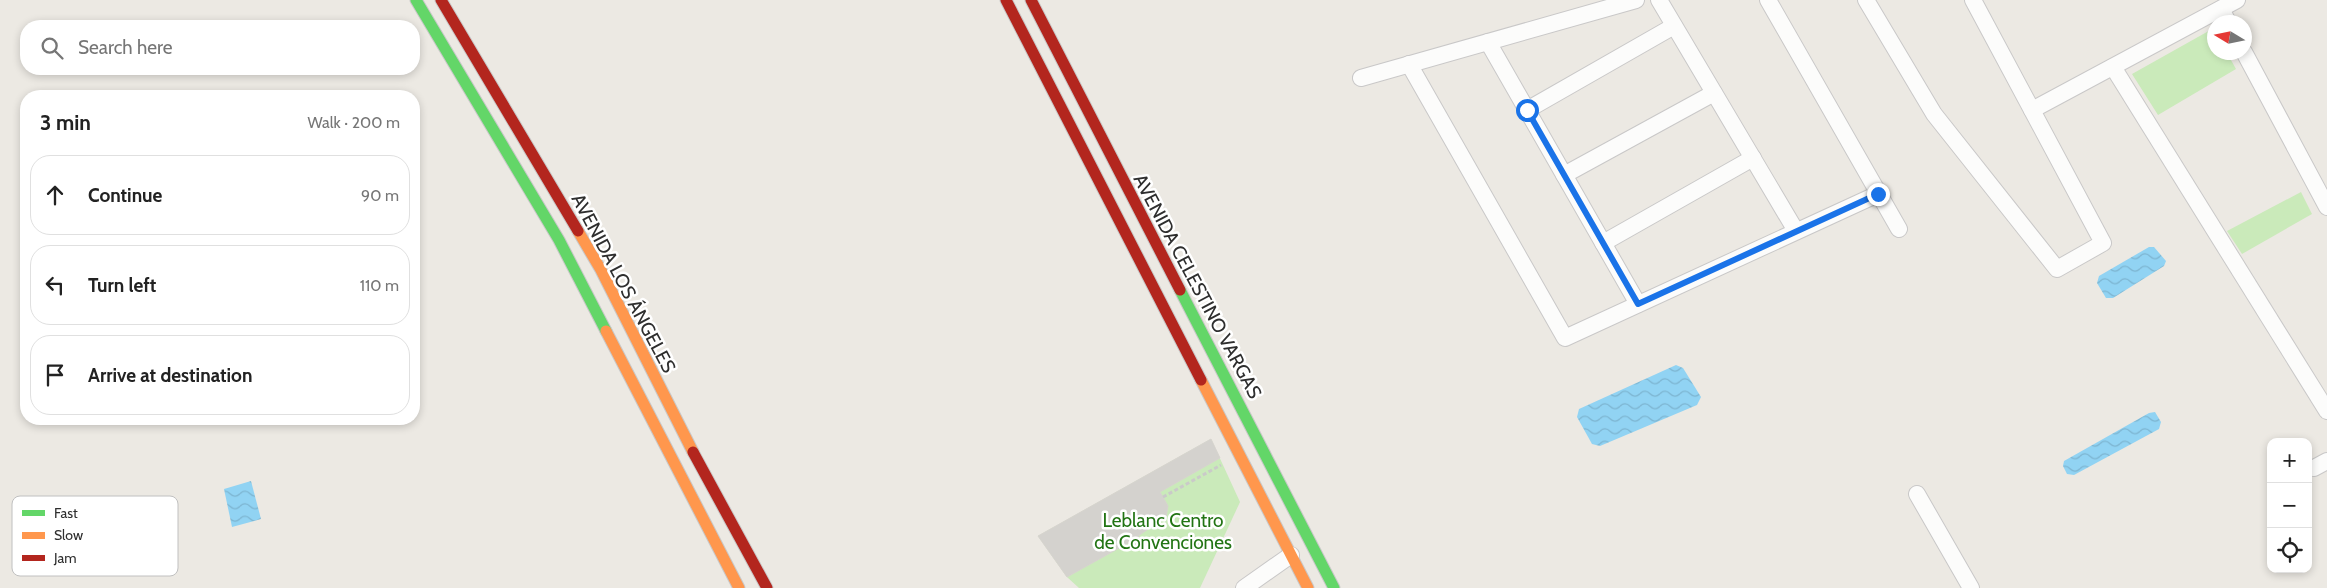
<!DOCTYPE html>
<html lang="en">
<head>
<meta charset="utf-8">
<style>
  :root { --surface:#fff; --page:#f2f2f2; --text:#222; --muted:#767676; --line:#e0e0e0 }
  body { margin:0; font-family:Cabin,sans-serif; background:var(--page); color:var(--text) }
  .controls { position:absolute; right:15px; bottom:15px; display:grid; overflow:hidden; border-radius:10px; box-shadow:0 2px 8px #0003 }
  .controls button { width:45px; height:45px; display:grid; place-items:center; padding:0; border:0; border-bottom:1px solid var(--line); background:var(--surface); color:var(--text); font:25px sans-serif }
  .compass { position:absolute; left:2207px; top:15px; width:45px; height:45px; border-radius:50%; background:var(--surface); box-shadow:0 2px 8px #0003; rotate:280deg }
  .stop { position:absolute; width:15px; height:15px; margin:-11px; border:4px solid #1a73e8; border-radius:50%; background:#fff }
  .stop.end { background:#1a73e8; border-color:#fff; box-shadow:0 1px 5px #0008 }
  .list { margin:0; padding:0; list-style:none }
  h2 { display:flex; justify-content:space-between; align-items:center; height:65px; margin:0; padding:0 20px; font-size:21px }
  h2 small { font-size:16px; font-weight:400; color:var(--muted) }
  .list li { display:grid; grid-template-columns:32px 1fr auto; gap:15px; align-items:center; box-sizing:border-box; height:80px; margin:0 10px 10px; padding:0 10px; border:1px solid var(--line); border-radius:20px }
  .list b { display:block; font-size:19px; white-space:nowrap }
  .list em { font-size:16px; font-style:normal; color:var(--muted) }
  .icon { flex:none; width:28px; height:28px; fill:none; stroke:currentColor; stroke-width:2; stroke-linecap:round; stroke-linejoin:round }
  .map { position:relative; flex:none; width:2327px; height:588px; overflow:hidden }
  .search { position:absolute; background:var(--surface); box-shadow:0 2px 8px #0003; left:20px; top:20px; width:400px; height:55px; display:flex; align-items:center; gap:12px; box-sizing:border-box; padding:0 18px; border-radius:20px; color:var(--muted); font-size:19px }
  .panel { position:absolute; background:var(--surface); box-shadow:0 2px 8px #0003; left:20px; top:90px; width:400px; height:335px; border-radius:20px }
  .map>svg:first-child { display:block }
  .grass { fill:#caeaba }
  .water { fill:url(#water-waves) }
  .building { fill:#d4d2ce; stroke:#d7d4cf }
  .lines { fill:none; stroke-linecap:round; stroke-linejoin:round }
  .street-casing { stroke:#c9c8c8; stroke-width:18 }
  .fast-casing { stroke:#c9c8c8; stroke-width:13 }
  .slow-casing { stroke:#c9c8c8; stroke-width:13 }
  .jam-casing { stroke:#c9c8c8; stroke-width:13 }
  .path { stroke:#cacac9; stroke-width:3; stroke-dasharray:4 2.5; stroke-linecap:butt }
  .street { stroke:#fcfcfb; stroke-width:16 }
  .fast { stroke:#63d668; stroke-width:11 }
  .slow { stroke:#ff974d; stroke-width:11 }
  .jam { stroke:#b3261e; stroke-width:11 }
  .route { stroke:#1a73e8; stroke-width:6 }
  .labels { text-anchor:middle; stroke-width:5; stroke-linejoin:round; paint-order:stroke }
  .street-label { font-size:19px; fill:#2e2e2e; stroke:#fff }
  .park-label { font-size:19px; fill:#227414; stroke:#fff }
  .key { fill:#fff; stroke:#c0c0c0; stroke-width:1 }
  .key-label { font-size:14px; fill:#2e2e2e }
</style>
</head>
<body>
<div class="map">
<svg width="2327" height="588" viewBox="0 0 2327 588">
  <defs>
    <pattern id="water-waves" width="16" height="10" patternUnits="userSpaceOnUse" patternTransform="scale(1.25)"><rect width="16" height="10" fill="#91d3f3"/><path d="M0 5q4-4 8 0t8 0" fill="none" stroke="#7db5d1"/></pattern>
  </defs>
  <rect width="100%" height="100%" fill="#ece9e3"/>
  <g class="grass">
    <polygon points="2214,28 2214,52 2227,53 2236,69 2158,115 2132,74"/>
    <polygon points="2301,192 2312,214 2242,254 2227,231"/>
    <polygon points="1211,439 1240,502 1200,588 1079,588 1067,577 1038,536"/>
  </g>
  <g class="water">
    <polygon points="2149,247 2154,247 2166,261 2164,266 2113,298 2106,298 2097,283 2099,276"/>
    <polygon points="1676,365 1683,368 1701,397 1697,405 1600,446 1592,444 1577,417 1579,409"/>
    <polygon points="2155,412 2161,422 2159,429 2074,475 2067,474 2063,466 2064,461 2149,413"/>
    <polygon points="251,481 261,519 232,527 224,489"/>
  </g>
  <polygon class="building" points="1211,439 1220,458 1160,492 1168,506 1166,517 1138,536 1139,537 1067,577 1038,536"/>
  <g class="lines">
    <g class="street-casing">
      <g id="street">
        <polyline points="1659,0 1796,231"/>
        <polyline points="1768,0 1899,229"/>
        <polyline points="1866,0 1934,114 2057,269 2103,243 1973,0"/>
        <polyline points="2221,9 2228,22"/>
        <polyline points="1488,42 1638,304"/>
        <polyline points="2244,52 2327,207"/>
        <polyline points="1409,64 1565,338 1878,194"/>
        <polyline points="2113,67 2327,411"/>
        <polyline points="1361,78 1636,0"/>
        <polyline points="1527,110 1674,26"/>
        <polyline points="2032,110 2237,0"/>
        <polyline points="1564,175 1714,93"/>
        <polyline points="1603,243 1753,158"/>
        <polyline points="2314,468 2327,461"/>
        <polyline points="1917,494 1971,588"/>
        <polyline points="1244,588 1291,555"/>
      </g>
    </g>
    <g class="fast-casing">
      <g id="fast">
        <polyline points="416,0 559,240 606,331"/>
        <polyline points="1180,290 1334,588"/>
      </g>
    </g>
    <g class="slow-casing">
      <g id="slow">
        <polyline points="578,231 601,270 693,452"/>
        <polyline points="606,331 739,588"/>
        <polyline points="1201,380 1308,588"/>
      </g>
    </g>
    <g class="jam-casing">
      <g id="jam">
        <polyline points="441,0 578,231"/>
        <polyline points="1006,0 1201,380"/>
        <polyline points="1031,0 1180,290"/>
        <polyline points="693,452 767,588"/>
      </g>
    </g>
    <polyline class="path" points="1163,497 1221,465"/>
    <use href="#street" class="street"/>
    <use href="#fast" class="fast"/>
    <use href="#slow" class="slow"/>
    <use href="#jam" class="jam"/>
  </g>
  <g class="lines">
    <polyline class="route" points="1527,110 1638,304 1878,194"/>
  </g>
  <g class="labels">
    <g class="street-label">
      <text transform="translate(624 283) rotate(62)" y="7">AVENIDA LOS ÁNGELES</text>
      <text transform="translate(1198 286) rotate(62)" y="7">AVENIDA CELESTINO VARGAS</text>
    </g>
    <g class="park-label">
      <text x="1163" y="527">Leblanc Centro<tspan x="1163" dy="22">de Convenciones</tspan></text>
    </g>
  </g>
  <rect x="12" y="496" width="166" height="80" rx="8" class="key"/>
  <rect x="22" y="510" width="23" height="6" fill="#63d668"/>
  <rect x="22" y="532" width="23" height="7" fill="#ff974d"/>
  <rect x="22" y="555" width="23" height="6" fill="#b3261e"/>
  <g class="key-label">
    <text x="54" y="518">Fast</text>
    <text x="54" y="540">Slow</text>
    <text x="54" y="563">Jam</text>
  </g>
</svg>
<div class="controls">
<button>+</button>
<button>−</button>
<button><svg class="icon" aria-label="locate" viewBox="0 0 24 24"><circle cx="12" cy="12" r="6"/><path d="M12 2v4M12 18v4M2 12h4M18 12h4"/></svg></button>
</div>
<svg class="compass" viewBox="-18 -18 36 36"><path d="M0-13l5 13h-10z" fill="#e53935"/><path d="M0 13l5-13h-10z" fill="#767676"/></svg>
<div class="stop" style="left:1527px;top:110px"></div>
<div class="stop end" style="left:1878px;top:194px"></div>
<div class="search"><svg class="icon" aria-label="search" viewBox="0 0 24 24"><circle cx="10" cy="10" r="6"/><path d="M15 15l6 6"/></svg>Search here</div>
<section class="panel">
<h2>3 min<small>Walk · 200 m</small></h2>
<ul class="list">
<li><svg class="icon" aria-label="ahead" viewBox="0 0 24 24"><path d="M12 20V5M6 11l6-6 6 6"/></svg><div><b>Continue</b></div><em>90 m</em></li>
<li><svg class="icon" aria-label="left" viewBox="0 0 24 24"><path d="M17 20v-9H6M10 6l-5 5 5 5"/></svg><div><b>Turn left</b></div><em>110 m</em></li>
<li><svg class="icon" aria-label="arrive" viewBox="0 0 24 24"><path d="M6 21V4h12l-3 4 3 4H6"/></svg><div><b>Arrive at destination</b></div></li>
</ul>
</section>
</div>
</body>
</html>
